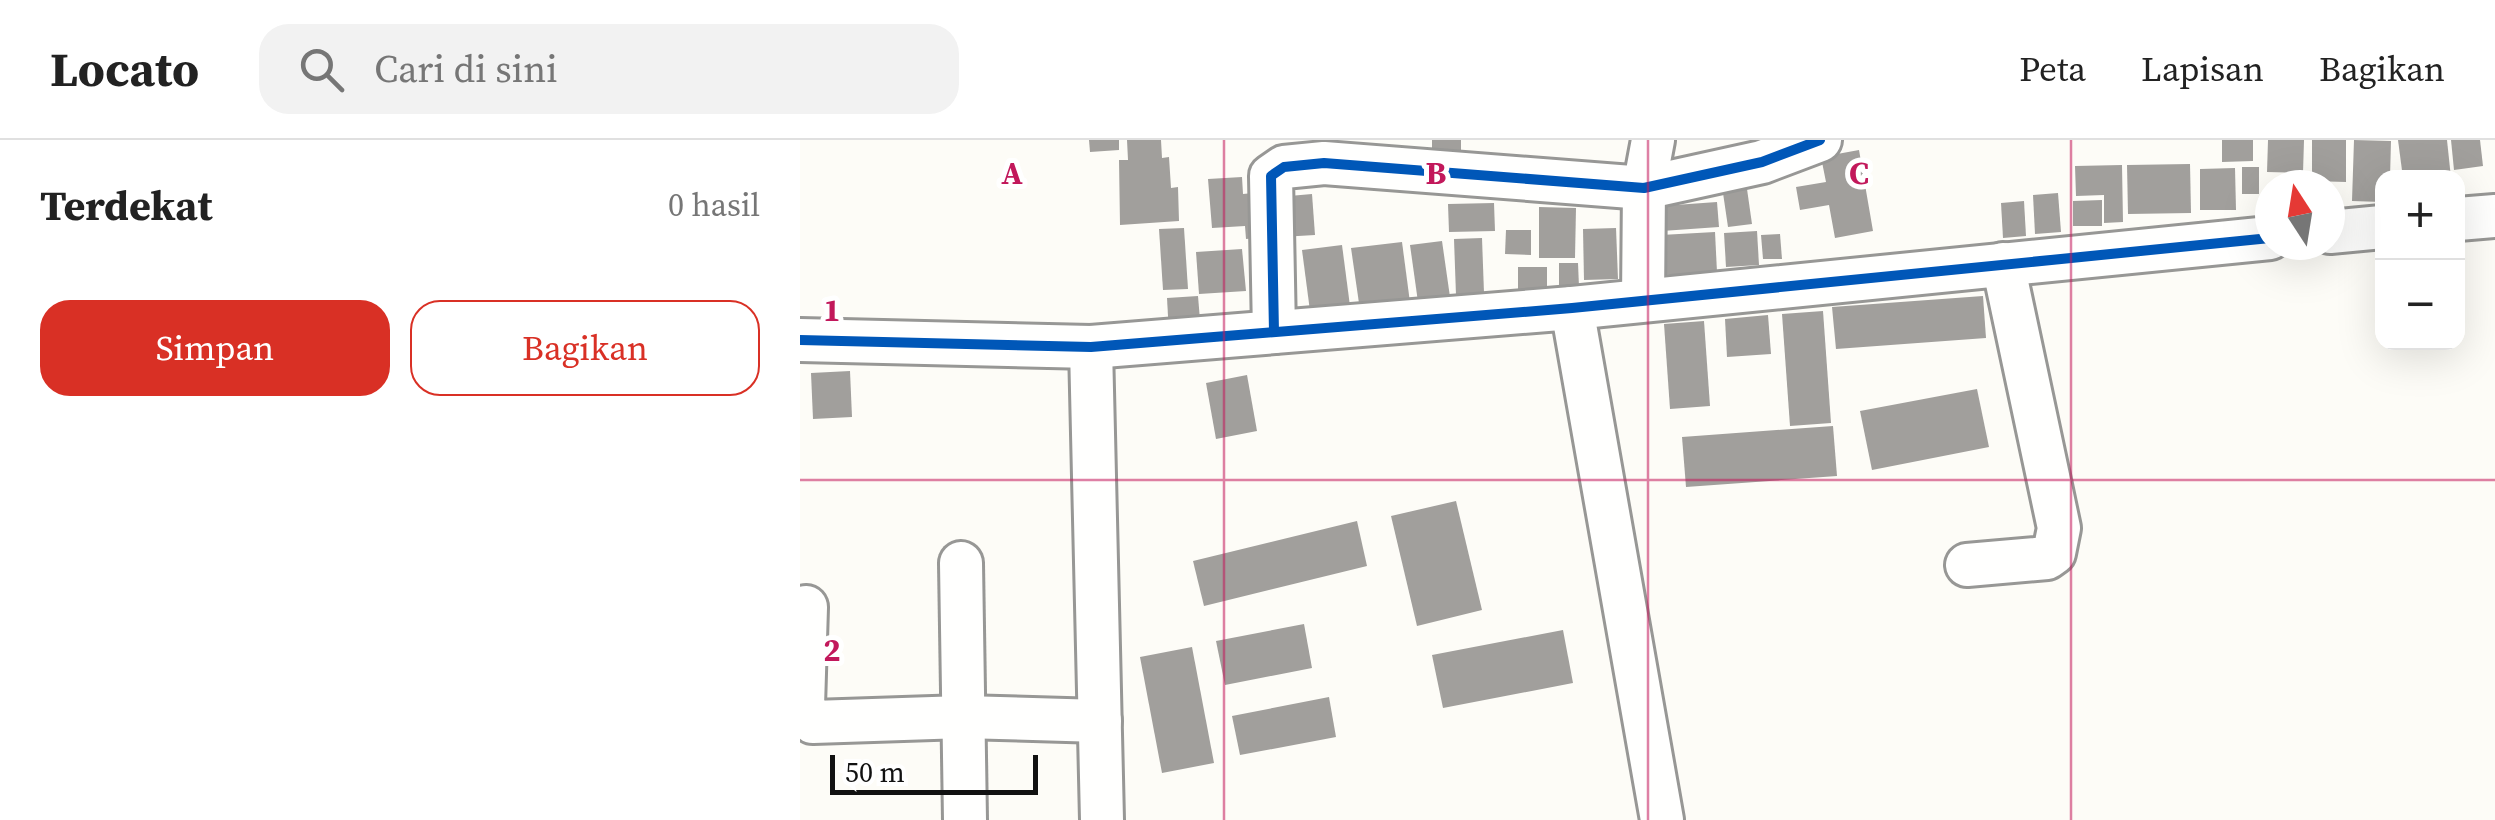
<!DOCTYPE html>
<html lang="id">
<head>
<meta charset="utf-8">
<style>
  :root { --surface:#fff; --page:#f2f2f2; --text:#222; --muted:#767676; --line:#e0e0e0; --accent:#d93025 }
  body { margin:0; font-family:"Source Serif 4",serif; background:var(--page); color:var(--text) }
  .controls { position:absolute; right:30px; top:30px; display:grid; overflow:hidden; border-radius:20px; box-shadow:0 10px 40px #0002 }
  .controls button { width:90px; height:90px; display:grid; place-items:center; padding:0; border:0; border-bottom:2px solid var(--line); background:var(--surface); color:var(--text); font:50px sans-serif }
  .compass { position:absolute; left:1455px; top:30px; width:90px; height:90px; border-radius:50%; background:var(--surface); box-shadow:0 10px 40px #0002; rotate:348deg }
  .scale { position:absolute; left:30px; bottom:25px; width:208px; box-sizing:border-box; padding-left:10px; border:5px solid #111; border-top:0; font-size:28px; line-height:35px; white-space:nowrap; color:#111; -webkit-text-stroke:8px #fff; paint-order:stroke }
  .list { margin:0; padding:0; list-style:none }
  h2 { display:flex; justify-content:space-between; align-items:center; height:130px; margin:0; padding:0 40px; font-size:42px }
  h2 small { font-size:32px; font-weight:400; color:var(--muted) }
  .actions { display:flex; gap:20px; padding:30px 40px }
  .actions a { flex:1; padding:22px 0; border:2px solid var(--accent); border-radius:30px; text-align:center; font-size:35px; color:var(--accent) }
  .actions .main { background:var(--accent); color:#fff }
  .icon { flex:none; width:55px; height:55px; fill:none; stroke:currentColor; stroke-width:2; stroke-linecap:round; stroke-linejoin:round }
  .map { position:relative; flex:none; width:1695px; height:680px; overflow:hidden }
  header { display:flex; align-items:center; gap:60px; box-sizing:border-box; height:140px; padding:0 50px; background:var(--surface); border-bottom:2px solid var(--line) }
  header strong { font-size:48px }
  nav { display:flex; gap:55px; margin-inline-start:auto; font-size:35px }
  .search { width:700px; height:90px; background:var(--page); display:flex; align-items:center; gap:25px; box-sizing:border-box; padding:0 35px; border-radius:30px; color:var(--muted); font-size:38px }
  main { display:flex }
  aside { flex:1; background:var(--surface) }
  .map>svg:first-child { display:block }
  .building { fill:#a19f9c }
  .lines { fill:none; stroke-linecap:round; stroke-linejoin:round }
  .minor-casing { stroke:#979795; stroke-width:48 }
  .minor { stroke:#fffffe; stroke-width:42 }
  .cycleway-casing { stroke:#fff; stroke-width:16 }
  .cycleway { stroke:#0057b8; stroke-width:10 }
  .grid { fill:none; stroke:#c2185b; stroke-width:2.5; stroke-opacity:0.55 }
  .grid-label { font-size:32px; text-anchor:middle; font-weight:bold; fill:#c2185b; stroke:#fff; stroke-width:10; stroke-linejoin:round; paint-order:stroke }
</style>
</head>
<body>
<header>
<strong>Locato</strong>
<div class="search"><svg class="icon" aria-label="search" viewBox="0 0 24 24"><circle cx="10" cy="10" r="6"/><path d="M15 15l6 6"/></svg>Cari di sini</div>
<nav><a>Peta</a><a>Lapisan</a><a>Bagikan</a></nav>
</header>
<main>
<aside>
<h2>Terdekat<small>0 hasil</small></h2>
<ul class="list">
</ul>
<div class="actions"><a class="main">Simpan</a><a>Bagikan</a></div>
</aside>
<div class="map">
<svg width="1695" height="680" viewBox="0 0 1695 680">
  <rect width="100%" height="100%" fill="#fdfcf7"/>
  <g class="building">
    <polygon points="289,0 319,0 319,10 290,12"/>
    <polygon points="327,0 361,0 362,18 369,17 371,48 378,47 379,81 320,85 319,20 328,20"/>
    <polygon points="632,0 661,0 661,14 632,15"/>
    <polygon points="1422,0 1453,0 1453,21 1422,22"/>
    <polygon points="1468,0 1504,0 1503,33 1467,32"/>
    <polygon points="1512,0 1546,0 1546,42 1512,41"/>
    <polygon points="1554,0 1591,1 1590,38 1582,38 1582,62 1552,61"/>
    <polygon points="1598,0 1647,0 1651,38 1603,38"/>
    <polygon points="1651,0 1680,0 1683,26 1654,30"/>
    <polygon points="1059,10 1073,91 1035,98 1029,65 1000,70 996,47 1026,42 1021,17"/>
    <polygon points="1390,24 1391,73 1328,74 1327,25"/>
    <polygon points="1322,25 1323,82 1304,83 1304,55 1276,56 1275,26"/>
    <rect x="1442" y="27" width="17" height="27"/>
    <polygon points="1435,28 1436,70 1400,70 1400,29"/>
    <polygon points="442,37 443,54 464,52 467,97 446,99 445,86 412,88 408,39"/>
    <polygon points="947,49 952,84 928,87 923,53"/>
    <polygon points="1258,53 1261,92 1235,94 1233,55"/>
    <polygon points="512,54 515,95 481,97 478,57"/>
    <polygon points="1302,60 1302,86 1273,86 1273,61"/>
    <polygon points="1224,61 1226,96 1203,98 1201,63"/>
    <polygon points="917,62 919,87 862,91 861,66"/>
    <polygon points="694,63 695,91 649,92 648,64"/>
    <polygon points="739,67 776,68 775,118 739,118"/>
    <polygon points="384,88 388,149 363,150 359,89"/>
    <polygon points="816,88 818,139 784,140 783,89"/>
    <polygon points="706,90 731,90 731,115 705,114"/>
    <polygon points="957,91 959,125 926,127 924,93"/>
    <polygon points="915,92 917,132 863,135 861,95"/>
    <polygon points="980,94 982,119 963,119 961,95"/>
    <polygon points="682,98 684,153 656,155 654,99"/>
    <polygon points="642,101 650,157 618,162 610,105"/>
    <polygon points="602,102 611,170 561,177 551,108"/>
    <polygon points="542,105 550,166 510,171 502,110"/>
    <polygon points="442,109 446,151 399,154 396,112"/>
    <polygon points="759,123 778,123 779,147 759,148"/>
    <rect x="718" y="127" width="29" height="22"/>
    <polygon points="398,156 401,192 369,194 367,158"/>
    <polygon points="1183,156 1186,198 1036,209 1032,167"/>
    <polygon points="1023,171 1031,283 990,286 982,174"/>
    <polygon points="968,175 971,214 927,217 925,179"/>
    <polygon points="904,181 910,266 870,269 864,184"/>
    <polygon points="50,231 52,277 13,279 11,233"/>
    <polygon points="447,235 457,291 416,299 406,243"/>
    <polygon points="1177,249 1189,307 1072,330 1060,271"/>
    <polygon points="1033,286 1037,336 886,347 882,297"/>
    <polygon points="656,361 682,470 617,486 591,376"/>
    <polygon points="557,381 567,426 404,466 393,421"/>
    <polygon points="504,484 512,528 425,545 416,501"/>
    <polygon points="763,490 773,543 643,568 632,515"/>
    <polygon points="392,507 414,623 362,633 340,517"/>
    <polygon points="529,557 536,597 440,615 432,576"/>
  </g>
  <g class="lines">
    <g class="minor-casing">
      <g id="minor">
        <polyline points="1658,79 1695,76"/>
        <polyline points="1530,92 1582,87"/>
        <polyline points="843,160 844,48 853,0"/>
        <polyline points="772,168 862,680"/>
        <polyline points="474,192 471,36 484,27 524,23 844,48 962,22 1020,0"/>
        <polyline points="0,200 291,207 772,168 1470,98"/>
        <polyline points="291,207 302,680"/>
        <polyline points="161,423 165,680"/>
        <polyline points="1167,425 1247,418 1254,413 1259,388 1203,124"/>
        <polyline points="6,467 3,566 13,582 163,577 300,581"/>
      </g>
    </g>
    <use href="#minor" class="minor"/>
    <g class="cycleway-casing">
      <g id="cycleway">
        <polyline points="474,192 471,36 484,27 524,23 844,48 962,22 1020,0"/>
        <polyline points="0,200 291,207 772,168 1470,98"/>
      </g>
    </g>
    <use href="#cycleway" class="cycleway"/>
  </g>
  <path class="grid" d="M 424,0 L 424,680M 848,0 L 848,680M 1271,0 L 1271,680M 0,340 L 1695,340"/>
  <g class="grid-label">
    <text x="212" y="44">A</text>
    <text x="636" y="44">B</text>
    <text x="1059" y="44">C</text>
    <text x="32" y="181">1</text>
    <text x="32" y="521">2</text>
  </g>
</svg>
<div class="controls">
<button>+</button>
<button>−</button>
</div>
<svg class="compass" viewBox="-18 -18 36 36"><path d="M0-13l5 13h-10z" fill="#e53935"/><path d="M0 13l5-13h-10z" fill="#767676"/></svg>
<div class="scale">50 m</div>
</div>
</main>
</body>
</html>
